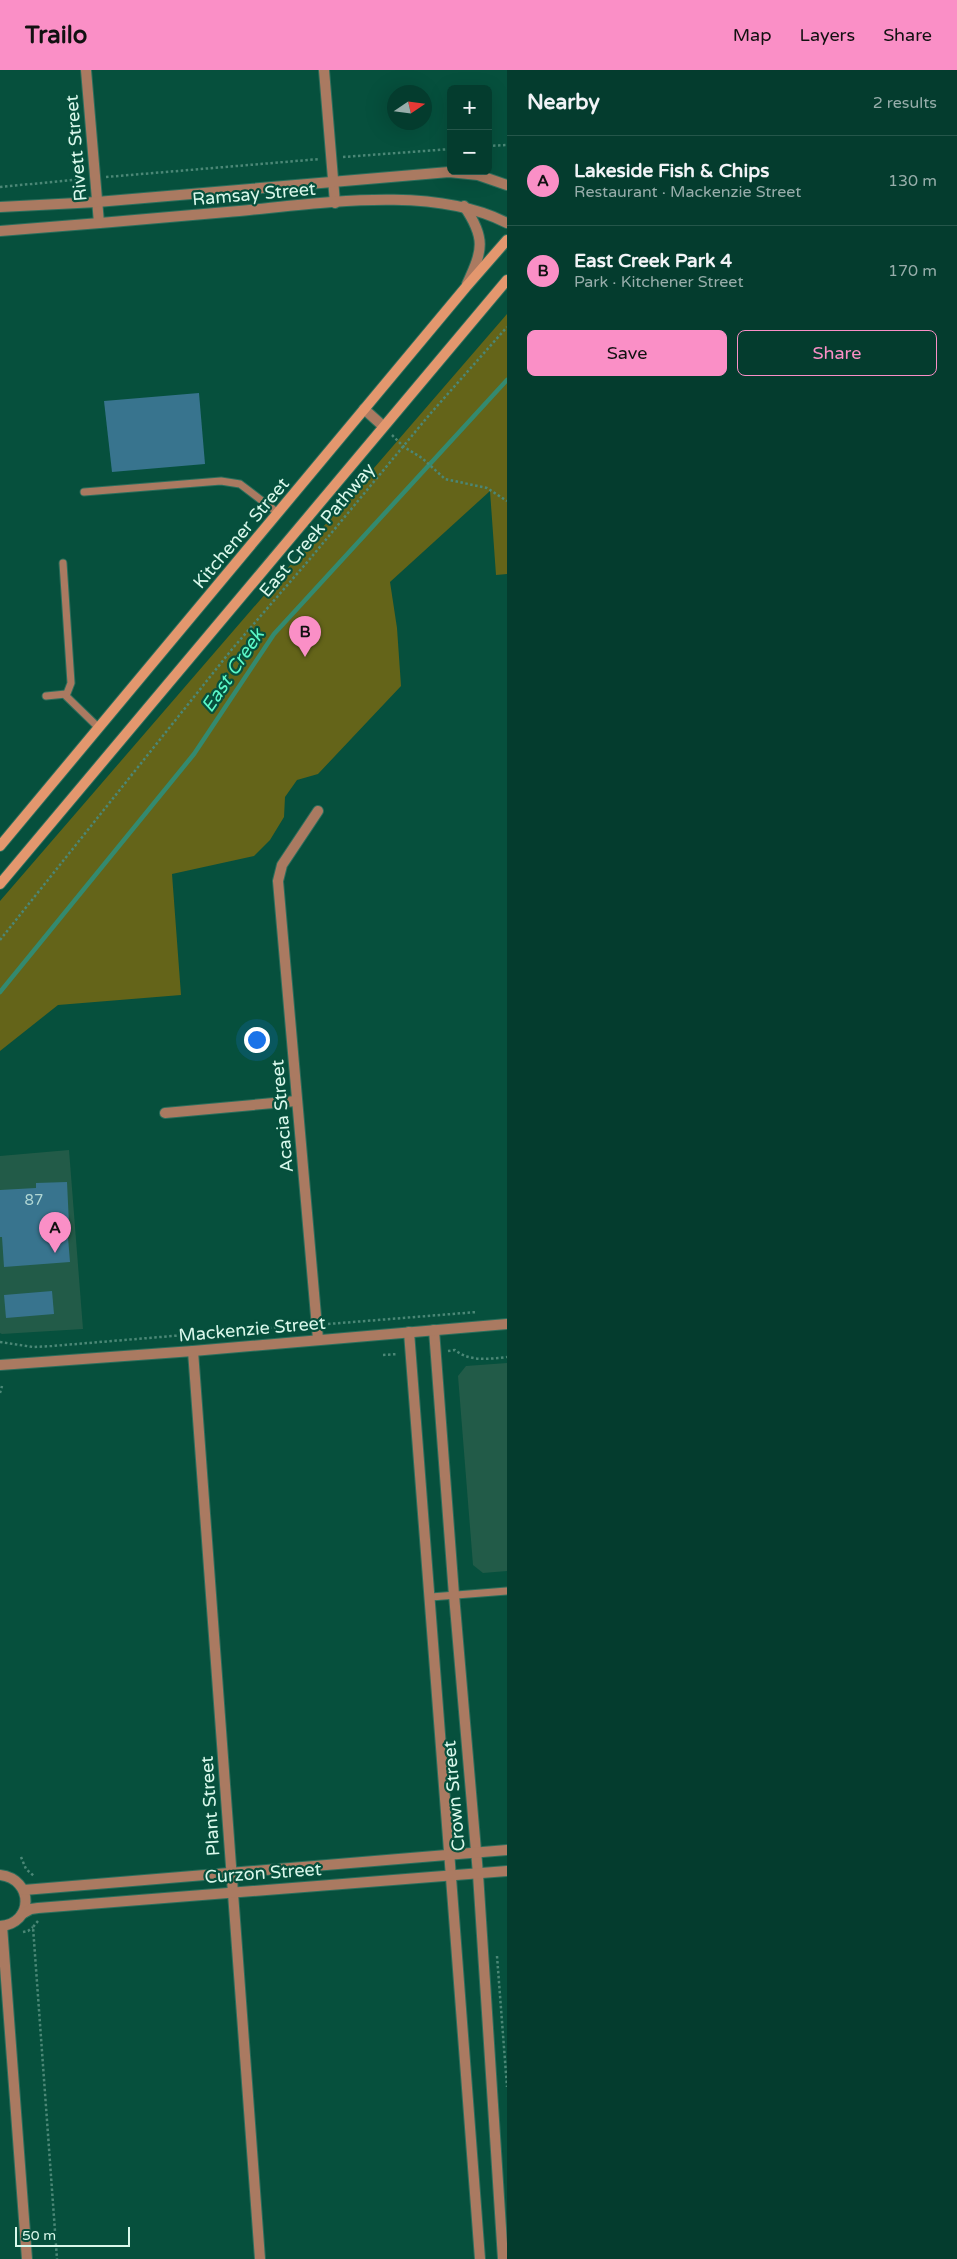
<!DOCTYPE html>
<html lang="en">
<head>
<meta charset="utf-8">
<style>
  :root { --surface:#043c2e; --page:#0d4336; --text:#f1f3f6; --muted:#97adaa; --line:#25564a; --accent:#fa8fc6 }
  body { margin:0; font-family:"Varela Round",sans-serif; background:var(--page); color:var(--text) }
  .controls { position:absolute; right:15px; top:15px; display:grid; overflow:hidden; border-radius:8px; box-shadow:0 5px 20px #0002 }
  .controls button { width:45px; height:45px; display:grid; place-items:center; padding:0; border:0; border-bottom:1px solid var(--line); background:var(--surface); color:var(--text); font:25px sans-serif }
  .compass { position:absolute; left:387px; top:15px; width:45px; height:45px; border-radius:50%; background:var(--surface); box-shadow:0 5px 20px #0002; rotate:77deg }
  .scale { position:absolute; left:15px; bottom:12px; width:115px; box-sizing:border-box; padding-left:5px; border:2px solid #d9f8eb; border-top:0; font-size:14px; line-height:18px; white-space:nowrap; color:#d9f8eb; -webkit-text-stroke:4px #06503d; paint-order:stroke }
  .you { position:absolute; left:256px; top:969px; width:18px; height:18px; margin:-12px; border:4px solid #fff; border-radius:50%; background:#1a73e8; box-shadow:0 0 0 8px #1a73e833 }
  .badge { display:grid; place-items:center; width:32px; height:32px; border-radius:50%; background:var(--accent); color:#111; font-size:16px; font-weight:700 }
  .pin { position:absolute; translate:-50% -41px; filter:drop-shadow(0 1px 2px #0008) }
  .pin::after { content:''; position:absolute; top:26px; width:18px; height:15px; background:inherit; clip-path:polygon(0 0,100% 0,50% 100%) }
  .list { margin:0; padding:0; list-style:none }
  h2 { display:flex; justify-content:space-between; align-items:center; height:65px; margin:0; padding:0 20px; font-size:21px }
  h2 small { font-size:16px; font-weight:400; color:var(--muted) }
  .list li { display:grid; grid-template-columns:32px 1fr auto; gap:15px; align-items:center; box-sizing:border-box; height:90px; padding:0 20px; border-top:1px solid var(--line) }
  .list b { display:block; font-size:19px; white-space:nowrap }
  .list p { margin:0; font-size:16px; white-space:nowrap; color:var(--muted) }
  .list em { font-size:16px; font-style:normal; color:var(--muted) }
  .actions { display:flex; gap:10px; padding:15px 20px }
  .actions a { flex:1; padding:11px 0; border:1px solid var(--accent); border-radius:8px; text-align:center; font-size:18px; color:var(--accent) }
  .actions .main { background:var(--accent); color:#111 }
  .map { position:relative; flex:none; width:507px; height:2189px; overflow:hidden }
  header { display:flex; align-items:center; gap:30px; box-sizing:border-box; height:70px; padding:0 25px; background:var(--accent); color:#111 }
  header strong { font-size:24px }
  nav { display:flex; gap:28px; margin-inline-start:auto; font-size:18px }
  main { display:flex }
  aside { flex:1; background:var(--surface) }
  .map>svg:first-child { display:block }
  .built { fill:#225b48 }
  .green { fill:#646419 }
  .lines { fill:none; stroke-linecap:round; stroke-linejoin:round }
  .stream { stroke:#338a6f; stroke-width:4.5 }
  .building { fill:#38748e }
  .service-casing { stroke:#2c6e5c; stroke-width:9 }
  .minor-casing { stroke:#2c6e5c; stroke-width:12 }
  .tertiary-casing { stroke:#2c6e5c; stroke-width:12 }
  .secondary-casing { stroke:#2c6e5c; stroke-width:12 }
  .path { stroke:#4b8776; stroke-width:2.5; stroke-dasharray:2.5 2.5; stroke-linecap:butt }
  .service { stroke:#aa7a61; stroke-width:7 }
  .minor { stroke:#aa7a61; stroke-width:10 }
  .tertiary { stroke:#aa7a61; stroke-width:10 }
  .secondary { stroke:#e3976e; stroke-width:10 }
  .labels { text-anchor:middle; stroke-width:4.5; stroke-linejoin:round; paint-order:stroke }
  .number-label { font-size:15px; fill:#b1d7d4 }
  .street-label { font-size:18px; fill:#d9f8eb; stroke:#06503d }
  .water-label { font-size:19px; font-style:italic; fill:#5bf8c8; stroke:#06503d }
</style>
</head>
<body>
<header>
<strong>Trailo</strong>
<nav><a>Map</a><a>Layers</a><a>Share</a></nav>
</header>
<main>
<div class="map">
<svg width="507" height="2189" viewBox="0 0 507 2189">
  <rect width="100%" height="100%" fill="#06503d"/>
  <g class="built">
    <polygon points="69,1080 83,1259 2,1264 0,1263 0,1086"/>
    <polygon points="507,1293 507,1501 483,1503 473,1495 458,1306 466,1296"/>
  </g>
  <polygon class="green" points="507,244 507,504 496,505 490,421 390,512 397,558 401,616 318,704 297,710 285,727 284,747 270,770 254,786 172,804 181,925 58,935 0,981 0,831"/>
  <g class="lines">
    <polyline class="stream" points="0,922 194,684 274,564 507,310"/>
  </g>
  <g class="building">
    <polygon points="199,323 205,394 112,402 104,331"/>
    <polygon points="67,1112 69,1154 67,1155 70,1192 4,1197 2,1167 0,1167 0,1120 36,1118 36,1113"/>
    <polygon points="52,1221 54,1244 6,1248 4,1225"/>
  </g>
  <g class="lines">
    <g class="service-casing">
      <g id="service">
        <polyline points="84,422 221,411 240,414 278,443"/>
        <polyline points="63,493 71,613 66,626 99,658"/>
        <polyline points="46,626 66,624"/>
        <polyline points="431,1527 507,1521"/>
      </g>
    </g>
    <g class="minor-casing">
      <g id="minor">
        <polyline points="86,0 99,153"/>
        <polyline points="324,0 335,133"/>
        <polyline points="318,741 282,795 278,811 318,1269"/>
        <polyline points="165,1043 296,1031"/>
        <polyline points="434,1260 454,1525 478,1804 503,2189"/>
        <path d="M 409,1262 C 435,1571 455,1880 480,2189"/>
        <polyline points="193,1281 260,2189"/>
        <path d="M 0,1805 C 34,1809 34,1854 0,1856"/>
        <polyline points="24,1820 507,1780"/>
        <polyline points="22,1844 31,1839 38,1838 507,1801"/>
        <polyline points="2,1856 27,2189"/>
      </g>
    </g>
    <g class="tertiary-casing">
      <g id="tertiary">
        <path d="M 464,136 C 486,168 483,180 467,214"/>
        <polyline points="0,137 97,132 449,102 478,105 507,115"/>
        <path d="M 0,161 C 76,155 151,149 227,142 C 311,135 430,113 507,153"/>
        <polyline points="364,339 383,356"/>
        <polyline points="0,1295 193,1281 507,1254"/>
      </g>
    </g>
    <g class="secondary-casing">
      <g id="secondary">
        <polyline points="0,776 466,217 507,170"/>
        <polyline points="0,814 507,210"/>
      </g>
    </g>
    <g class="path">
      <polyline points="488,76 507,75"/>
      <polyline points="343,87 451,79"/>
      <polyline points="106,107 320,89"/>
      <polyline points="0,117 83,109"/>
      <polyline points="392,365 404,377 422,388 445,409 487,418 507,431"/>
      <polyline points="0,870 233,578 309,490 430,344 507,257"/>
      <polyline points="328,1254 477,1242"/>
      <polyline points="0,1272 33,1277 52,1276 305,1255"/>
      <path d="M 448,1281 L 455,1280 C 470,1292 489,1289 507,1287"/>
      <polyline points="383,1285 398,1284"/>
      <polyline points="0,1323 2,1316"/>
      <polyline points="21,1787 26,1799 34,1806"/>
      <polyline points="38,1851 33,1857 57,2189"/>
      <polyline points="23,1862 28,1861 33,1857"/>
      <polyline points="497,1886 507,2017"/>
    </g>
    <use href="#service" class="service"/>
    <use href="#minor" class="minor"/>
    <use href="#tertiary" class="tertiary"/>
    <use href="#secondary" class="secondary"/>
  </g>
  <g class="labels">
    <g class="number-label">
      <text x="34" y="1135">87</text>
    </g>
    <g class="street-label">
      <text transform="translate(76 78) rotate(-95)" y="6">Rivett Street</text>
      <text transform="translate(254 124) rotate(-5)" y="6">Ramsay Street</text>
      <text transform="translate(317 460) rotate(-50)" y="6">East Creek Pathway</text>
      <text transform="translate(241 463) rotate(-50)" y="6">Kitchener Street</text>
      <text transform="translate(282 1046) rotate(-95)" y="6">Acacia Street</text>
      <text transform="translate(252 1259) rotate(-5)" y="6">Mackenzie Street</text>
      <text transform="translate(454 1726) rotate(-95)" y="6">Crown Street</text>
      <text transform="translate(210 1736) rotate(-94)" y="6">Plant Street</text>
      <text transform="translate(263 1803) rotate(-4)" y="6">Curzon Street</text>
    </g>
    <g class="water-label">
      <text transform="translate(232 600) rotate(-56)" y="7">East Creek</text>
    </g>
  </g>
</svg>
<div class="controls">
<button>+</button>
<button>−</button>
</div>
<svg class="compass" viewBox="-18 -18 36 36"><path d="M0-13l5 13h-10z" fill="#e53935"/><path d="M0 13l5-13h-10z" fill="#97adaa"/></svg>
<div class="scale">50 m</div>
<div class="you"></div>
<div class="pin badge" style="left:55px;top:1183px">A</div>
<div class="pin badge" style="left:305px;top:587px">B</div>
</div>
<aside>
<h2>Nearby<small>2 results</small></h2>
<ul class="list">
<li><span class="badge">A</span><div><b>Lakeside Fish &amp; Chips</b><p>Restaurant · Mackenzie Street</p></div><em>130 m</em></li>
<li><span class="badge">B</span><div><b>East Creek Park 4</b><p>Park · Kitchener Street</p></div><em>170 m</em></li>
</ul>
<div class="actions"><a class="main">Save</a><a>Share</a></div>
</aside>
</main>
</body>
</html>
